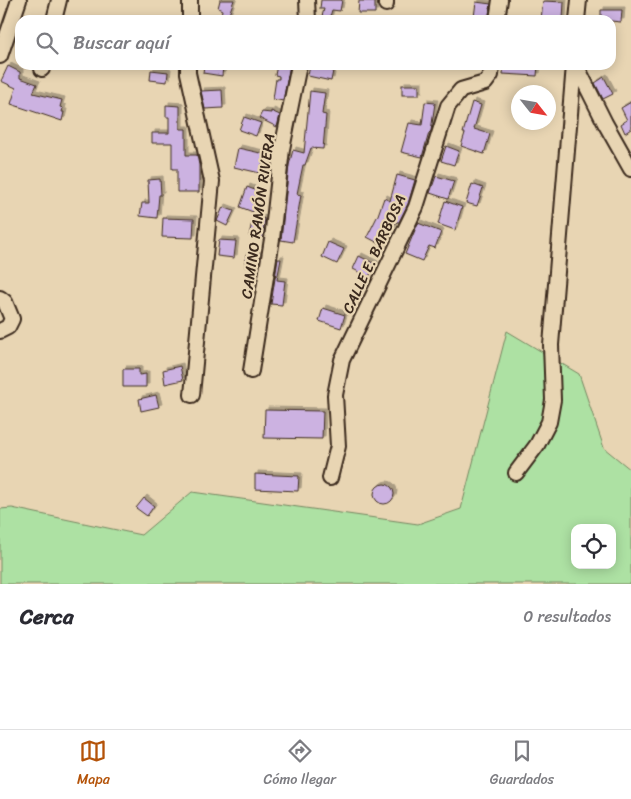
<!DOCTYPE html>
<html lang="es">
<head>
<meta charset="utf-8">
<style>
  :root { --surface:#fff; --page:#f2f2f3; --text:#2b2b33; --muted:#7c7c81; --line:#e1e1e2; --accent:#b45309 }
  body { margin:0; font-family:Sriracha,sans-serif; background:var(--page); color:var(--text) }
  .controls { position:absolute; right:15px; bottom:15px; display:grid; overflow:hidden; border-radius:10px; box-shadow:0 2px 12px #0003 }
  .controls button { width:45px; height:45px; display:grid; place-items:center; padding:0; border:0; border-bottom:1px solid var(--line); background:var(--surface); color:var(--text); font:25px sans-serif }
  .compass { position:absolute; left:511px; top:85px; width:45px; height:45px; border-radius:50%; background:var(--surface); box-shadow:0 2px 12px #0003; rotate:121deg }
  .list { margin:0; padding:0; list-style:none }
  h2 { display:flex; justify-content:space-between; align-items:center; height:65px; margin:0; padding:0 20px; font-size:21px }
  h2 small { font-size:16px; font-weight:400; color:var(--muted) }
  .icon { flex:none; width:28px; height:28px; fill:none; stroke:currentColor; stroke-width:2; stroke-linecap:round; stroke-linejoin:round }
  .map { position:relative; flex:none; width:631px; height:584px; overflow:hidden }
  .search { position:absolute; background:var(--surface); box-shadow:0 2px 12px #0003; left:15px; right:15px; top:15px; height:55px; display:flex; align-items:center; gap:12px; box-sizing:border-box; padding:0 18px; border-radius:15px; color:var(--muted); font-size:19px }
  .sheet { height:145px; background:var(--surface) }
  nav { display:flex; justify-content:space-around; align-items:center; box-sizing:border-box; height:70px; border-top:1px solid var(--line); background:var(--surface); font-size:14px; color:var(--muted) }
  nav a { display:grid; justify-items:center; gap:2px }
  nav .on { color:var(--accent) }
  .map>svg:first-child { display:block }
  .green { fill:#ade1a3; stroke:#748660; fill-rule:evenodd }
  .building { fill:#ccb2e1; stroke:#3b2a1e; filter:url(#shadow) }
  .lines { fill:none; stroke-linecap:round; stroke-linejoin:round }
  .minor-casing { stroke:#3b2a1e; stroke-width:18 }
  .minor { stroke:#e8d5b3; stroke-width:14 }
  .labels { text-anchor:middle; stroke-width:4.5; stroke-linejoin:round; paint-order:stroke }
  .street-label { font-size:15px; fill:#3b2a1e; stroke:#e8d5b3 }
</style>
</head>
<body>
<div class="map">
<svg width="631" height="584" viewBox="0 0 631 584">
  <defs>
    <filter id="shadow"><feDropShadow dx="3" dy="-3" stdDeviation="0" flood-color="#0004"/></filter>
  </defs>
  <rect width="100%" height="100%" fill="#e8d5b3"/>
  <filter id="ink" filterUnits="userSpaceOnUse"><feTurbulence type="fractalNoise" baseFrequency=".02" numOctaves="2"/><feDisplacementMap in="SourceGraphic" scale="10" xChannelSelector="R" yChannelSelector="G"/><feConvolveMatrix kernelMatrix="1 2 1 2 8 2 1 2 1" color-interpolation-filters="sRGB"/></filter>
  <g filter="url(#ink)">
    <path class="green" d="M 507,331 L 579,374 L 604,448 L 631,470 L 631,584 L 0,584 L 0,509 L 12,508 L 141,535 L 192,492 L 418,524 L 461,509 ZM 575,528 L 612,528 L 612,565 L 575,565 Z"/>
    <g class="building">
      <polygon points="220,0 234,0 227,20 220,20 222,10 218,8"/>
      <polygon points="321,0 342,0 340,11 332,10 329,20 321,20 324,9 320,9"/>
      <polygon points="359,1 375,1 375,13 358,13"/>
      <polygon points="543,1 564,2 563,20 541,20"/>
      <polygon points="476,2 491,4 488,19 474,17"/>
      <polygon points="601,10 622,10 621,22 601,20"/>
      <polygon points="204,65 223,67 222,76 203,73"/>
      <polygon points="277,65 290,65 283,101 273,99 276,79 279,79 279,76 275,75"/>
      <polygon points="310,65 334,66 331,81 308,76"/>
      <polygon points="504,65 538,65 537,76 503,74"/>
      <polygon points="8,66 20,72 20,78 37,84 33,93 62,100 60,107 63,108 62,112 64,112 62,121 11,104 16,88 1,81"/>
      <polygon points="151,70 168,72 167,82 150,80"/>
      <polygon points="604,77 613,94 603,99 595,83"/>
      <rect x="402" y="85" width="17" height="10"/>
      <polygon points="222,90 223,108 205,109 201,91"/>
      <polygon points="310,91 325,93 322,114 326,115 323,149 311,148 305,165 303,165 297,194 301,195 293,242 281,240 289,165 293,150 304,153"/>
      <polygon points="425,102 435,103 431,131 429,133 422,157 401,152 409,123 422,125"/>
      <polygon points="472,102 481,105 474,129 490,134 484,154 461,146 465,133 463,133"/>
      <polygon points="631,102 631,129 625,133 621,124 627,120 621,108"/>
      <polygon points="166,105 180,106 180,129 186,129 186,155 197,155 199,165 199,192 177,192 177,169 172,169 172,143 152,143 152,133 169,133 169,117 166,117"/>
      <polygon points="271,111 280,115 277,127 259,118 262,112 271,113"/>
      <polygon points="244,117 261,123 256,136 239,130"/>
      <polygon points="446,146 459,151 454,165 441,161"/>
      <polygon points="238,148 265,154 260,173 234,167"/>
      <polygon points="397,175 415,180 408,204 399,222 396,222 384,246 367,237 378,215 384,198 390,201"/>
      <polygon points="436,176 454,181 448,199 430,193"/>
      <polygon points="160,179 161,195 159,195 157,218 140,216 142,203 149,203 148,180"/>
      <polygon points="472,184 483,188 477,206 466,203"/>
      <polygon points="247,187 260,192 253,212 240,207"/>
      <polygon points="445,201 462,207 455,230 438,224"/>
      <polygon points="223,207 234,211 227,226 217,221"/>
      <polygon points="253,217 265,219 262,238 249,236"/>
      <polygon points="163,218 194,219 193,238 162,237"/>
      <polygon points="418,223 441,232 435,248 429,246 422,261 405,254"/>
      <polygon points="219,240 236,241 234,258 217,256"/>
      <polygon points="328,242 344,249 337,264 322,257"/>
      <polygon points="246,254 259,255 258,268 245,267"/>
      <polygon points="359,256 375,264 369,277 353,269"/>
      <polygon points="278,259 281,259 277,280 285,281 282,305 271,304"/>
      <polygon points="323,308 345,315 341,328 319,321"/>
      <polygon points="180,366 183,380 165,384 163,370"/>
      <polygon points="123,369 139,369 139,375 146,374 146,387 123,387"/>
      <polygon points="156,395 159,407 141,411 139,399"/>
      <polygon points="265,410 323,411 322,439 264,438"/>
      <polygon points="255,474 299,476 298,491 255,489"/>
      <circle cx="384" cy="494" r="10"/>
      <polygon points="144,498 154,506 147,516 136,508"/>
    </g>
    <g class="lines">
      <g class="minor-casing">
        <g id="minor">
          <polyline points="307,0 308,20"/>
          <polyline points="386,4 386,0"/>
          <polyline points="54,20 59,0"/>
          <polyline points="190,20 190,0"/>
          <polyline points="497,20 500,0"/>
          <polyline points="577,20 579,0"/>
          <polyline points="0,56 19,0"/>
          <polyline points="188,65 188,73 212,181 192,395"/>
          <polyline points="576,65 605,123 631,169"/>
          <polyline points="42,69 43,65"/>
          <polyline points="0,298 5,302 12,319 8,327 0,331"/>
          <polyline points="251,371 272,239 282,149 299,65"/>
          <polyline points="516,473 537,445 549,422 553,400 551,345 574,65"/>
          <polyline points="330,478 338,446 335,395 342,360 416,207 448,106 461,90 485,83 491,75 492,65"/>
        </g>
      </g>
      <use href="#minor" class="minor"/>
    </g>
  </g>
  <g class="labels">
    <g class="street-label">
      <text transform="translate(258 216) rotate(-82)" y="5">CAMINO RAMÓN RIVERA</text>
      <text transform="translate(374 254) rotate(-65)" y="5">CALLE E. BARBOSA</text>
    </g>
  </g>
</svg>
<div class="controls">
<button><svg class="icon" aria-label="locate" viewBox="0 0 24 24"><circle cx="12" cy="12" r="6"/><path d="M12 2v4M12 18v4M2 12h4M18 12h4"/></svg></button>
</div>
<svg class="compass" viewBox="-18 -18 36 36"><path d="M0-13l5 13h-10z" fill="#e53935"/><path d="M0 13l5-13h-10z" fill="#7c7c81"/></svg>
<div class="search"><svg class="icon" aria-label="search" viewBox="0 0 24 24"><circle cx="10" cy="10" r="6"/><path d="M15 15l6 6"/></svg>Buscar aquí</div>
</div>
<section class="sheet">
<h2>Cerca<small>0 resultados</small></h2>
<ul class="list">
</ul>
</section>
<nav>
<a class="on"><svg class="icon" aria-label="map" viewBox="0 0 24 24"><path d="M3 6l6-2 6 2 6-2v14l-6 2-6-2-6 2zM9 4v14M15 6v14"/></svg>Mapa</a>
<a><svg class="icon" aria-label="directions" viewBox="0 0 24 24"><path d="M12 3l9 9-9 9-9-9zM9 14v-3h6M13 9l2 2-2 2"/></svg>Cómo llegar</a>
<a><svg class="icon" aria-label="saved" viewBox="0 0 24 24"><path d="M7 4h10v16l-5-4-5 4z"/></svg>Guardados</a>
</nav>
</body>
</html>
